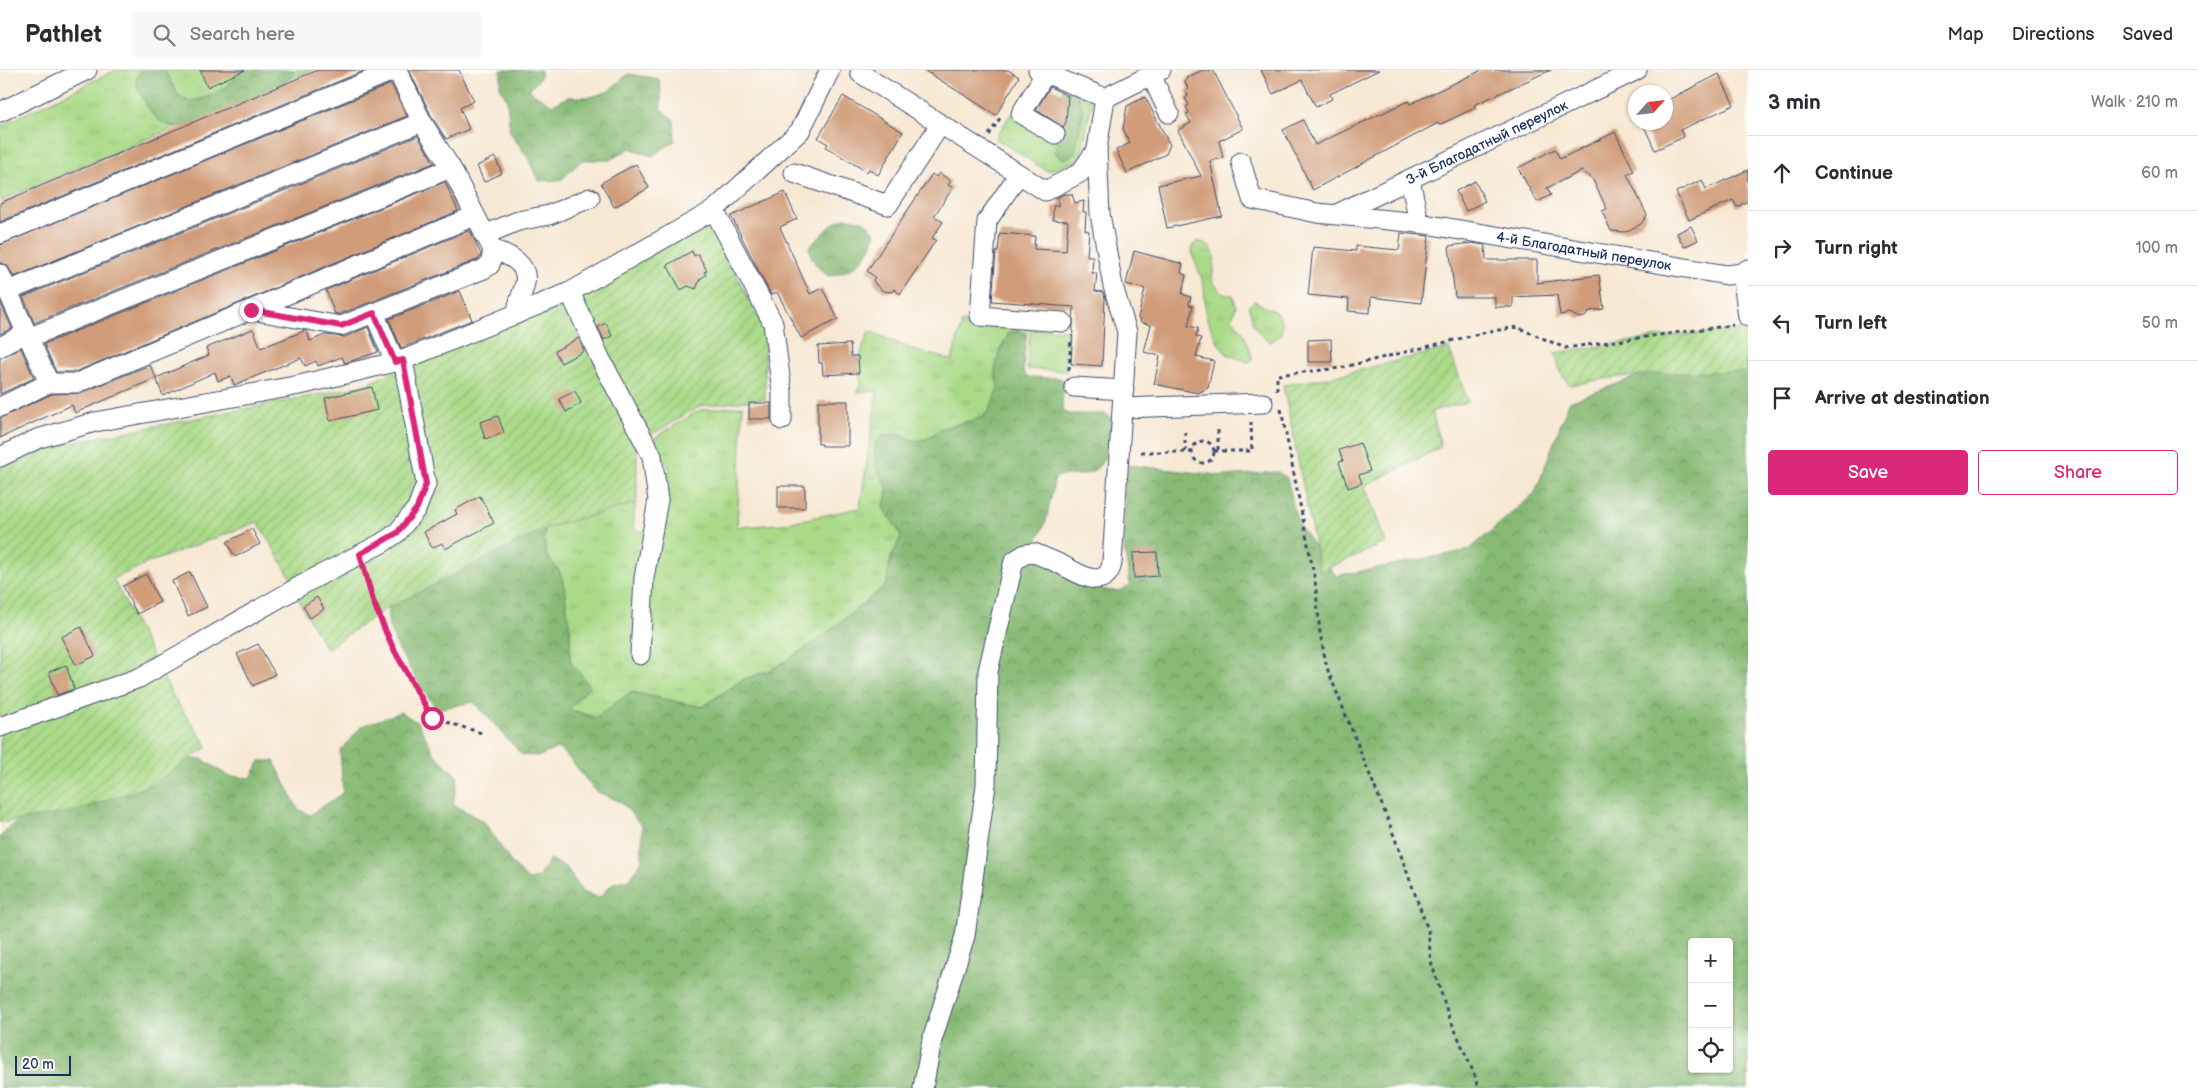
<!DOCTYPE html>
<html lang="en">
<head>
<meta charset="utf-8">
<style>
  :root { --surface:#fff; --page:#f7f7f7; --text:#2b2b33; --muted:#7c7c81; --line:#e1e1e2; --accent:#db2777 }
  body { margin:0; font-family:"Balsamiq Sans",sans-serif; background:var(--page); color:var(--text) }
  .controls { position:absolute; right:15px; bottom:15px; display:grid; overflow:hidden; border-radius:5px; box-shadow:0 1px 4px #0004 }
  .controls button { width:45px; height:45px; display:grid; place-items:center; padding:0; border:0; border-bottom:1px solid var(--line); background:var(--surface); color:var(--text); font:25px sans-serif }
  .compass { position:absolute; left:1628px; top:15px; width:45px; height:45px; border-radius:50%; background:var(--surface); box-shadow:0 1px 4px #0004; rotate:63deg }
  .scale { position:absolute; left:15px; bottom:12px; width:56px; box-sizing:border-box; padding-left:5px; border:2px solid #1b2f5e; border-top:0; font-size:14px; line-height:18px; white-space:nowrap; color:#1b2f5e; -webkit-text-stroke:4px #fdfcf7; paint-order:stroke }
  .stop { position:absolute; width:15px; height:15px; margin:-11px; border:4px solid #db2777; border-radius:50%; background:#fff }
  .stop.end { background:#db2777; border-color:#fff; box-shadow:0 1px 5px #0008 }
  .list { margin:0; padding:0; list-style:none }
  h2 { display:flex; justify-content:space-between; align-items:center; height:65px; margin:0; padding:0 20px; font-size:21px }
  h2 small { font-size:16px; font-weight:400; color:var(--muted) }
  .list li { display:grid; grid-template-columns:32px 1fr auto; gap:15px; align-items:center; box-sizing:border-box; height:75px; padding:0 20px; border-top:1px solid var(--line) }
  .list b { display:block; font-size:19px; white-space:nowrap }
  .list em { font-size:16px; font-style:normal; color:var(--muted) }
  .actions { display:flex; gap:10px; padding:15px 20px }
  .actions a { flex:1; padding:11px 0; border:1px solid var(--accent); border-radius:5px; text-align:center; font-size:18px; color:var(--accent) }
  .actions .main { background:var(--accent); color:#fff }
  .icon { flex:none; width:28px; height:28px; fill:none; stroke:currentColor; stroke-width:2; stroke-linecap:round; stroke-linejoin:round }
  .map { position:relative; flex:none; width:1748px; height:1018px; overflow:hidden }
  header { display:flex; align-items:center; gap:30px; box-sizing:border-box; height:70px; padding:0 25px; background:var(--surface); border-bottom:1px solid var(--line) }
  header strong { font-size:24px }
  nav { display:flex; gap:28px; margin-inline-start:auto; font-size:18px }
  .search { width:350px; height:45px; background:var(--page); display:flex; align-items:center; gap:12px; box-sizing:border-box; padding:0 18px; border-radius:5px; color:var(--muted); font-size:19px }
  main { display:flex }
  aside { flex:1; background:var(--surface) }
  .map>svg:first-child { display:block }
  .grass { fill:url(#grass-tufts); stroke:#628473 }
  .forest { fill:url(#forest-crowns); stroke:#517469; fill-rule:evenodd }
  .park { fill:#aada88; stroke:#628473 }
  .garden { fill:url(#garden-furrows); stroke:#628473 }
  .building { fill:#d09c79 }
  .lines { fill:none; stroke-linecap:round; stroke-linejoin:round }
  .minor-casing { stroke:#3c4b70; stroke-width:21 }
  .path { stroke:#3c4b70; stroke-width:3; stroke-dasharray:4 4; stroke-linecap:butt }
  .minor { stroke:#fff; stroke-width:19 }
  .route { stroke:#db2777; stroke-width:6 }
  .labels { text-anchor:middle; stroke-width:4.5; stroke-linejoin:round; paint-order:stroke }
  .street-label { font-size:14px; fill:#1b2f5e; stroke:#fdfcf7 }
</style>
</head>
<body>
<header>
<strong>Pathlet</strong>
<div class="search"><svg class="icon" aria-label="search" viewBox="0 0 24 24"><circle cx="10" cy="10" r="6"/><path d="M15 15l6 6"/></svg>Search here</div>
<nav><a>Map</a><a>Directions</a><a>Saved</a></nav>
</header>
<main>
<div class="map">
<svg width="1748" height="1018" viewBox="0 0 1748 1018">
  <defs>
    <pattern id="grass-tufts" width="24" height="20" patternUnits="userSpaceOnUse" patternTransform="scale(1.25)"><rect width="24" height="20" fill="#aada88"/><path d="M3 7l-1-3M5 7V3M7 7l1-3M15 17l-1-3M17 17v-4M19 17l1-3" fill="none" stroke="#92bb78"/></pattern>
    <pattern id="forest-crowns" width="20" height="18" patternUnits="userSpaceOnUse" patternTransform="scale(1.25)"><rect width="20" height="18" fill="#87ba74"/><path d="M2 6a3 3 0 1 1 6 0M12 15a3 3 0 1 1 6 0" fill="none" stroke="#6e9862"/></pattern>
    <pattern id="garden-furrows" width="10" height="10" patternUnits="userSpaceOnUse" patternTransform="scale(1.25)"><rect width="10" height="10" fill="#aada88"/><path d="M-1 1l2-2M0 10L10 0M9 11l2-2" fill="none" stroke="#92bb78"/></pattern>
  </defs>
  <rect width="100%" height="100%" fill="#fdfcf7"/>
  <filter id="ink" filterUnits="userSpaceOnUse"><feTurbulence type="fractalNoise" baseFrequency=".02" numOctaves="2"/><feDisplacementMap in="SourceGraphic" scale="10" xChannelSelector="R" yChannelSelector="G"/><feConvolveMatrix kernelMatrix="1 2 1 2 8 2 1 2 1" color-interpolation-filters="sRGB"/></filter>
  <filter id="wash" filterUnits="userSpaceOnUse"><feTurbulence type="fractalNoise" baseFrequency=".0096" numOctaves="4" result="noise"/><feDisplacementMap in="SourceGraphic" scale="20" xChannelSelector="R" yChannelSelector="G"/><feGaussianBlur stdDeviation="1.12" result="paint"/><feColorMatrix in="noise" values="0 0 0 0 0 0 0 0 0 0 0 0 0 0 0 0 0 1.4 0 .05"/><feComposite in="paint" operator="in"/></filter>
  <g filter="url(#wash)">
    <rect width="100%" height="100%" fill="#f7e8d3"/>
    <g class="grass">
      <polygon points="116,0 312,0 0,131 0,56"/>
      <polygon points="1064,18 1092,31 1080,90 1047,101 995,68 1010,45 1053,70 1070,43 1061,24"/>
      <path d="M 1198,171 C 1221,177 1213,192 1212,211 L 1223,224 L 1233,225 L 1236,236 L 1232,248 L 1244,264 L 1253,289 L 1248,292 L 1227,284 L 1218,273 L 1211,258 L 1206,246 L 1204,215 L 1193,186 L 1192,176 Z"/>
      <path d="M 1254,231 L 1277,243 L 1283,254 L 1280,266 L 1270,272 C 1254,261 1253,254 1249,236 Z"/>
      <path d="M 962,252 L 1027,257 L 1026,268 L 1025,264 L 1009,264 L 999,282 L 995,301 L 998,318 L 989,340 L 984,347 L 940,359 L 925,370 L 914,371 L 899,364 L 877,399 C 889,417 890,418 883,438 C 889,449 898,456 901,467 L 891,488 L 886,515 L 817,571 L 771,600 L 744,609 L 702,637 L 631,622 L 595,648 L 569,639 L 589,616 L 570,591 L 570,558 L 559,501 L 545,483 L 544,454 L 636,429 L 633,460 L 658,462 L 664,409 L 670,400 L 654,368 L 700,340 L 743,336 L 737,457 L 781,454 L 860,438 L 877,321 L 857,322 L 861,314 L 858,292 L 869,261 L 914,280 L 952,290 Z"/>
    </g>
    <g class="forest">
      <path d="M 141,0 L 164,0 C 171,9 174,22 183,29 C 196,38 237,12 243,0 L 294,0 C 290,9 283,16 273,22 C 255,32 192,60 172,56 C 157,53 149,41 143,28 C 137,18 133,10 141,0 Z"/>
      <polygon points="501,0 541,0 540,8 529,20 552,35 568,27 591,27 607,22 628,4 659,9 661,21 661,39 674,50 675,71 652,86 630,78 610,90 582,90 561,110 538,111 528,88 510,62 507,30 500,17"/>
      <path d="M 1067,21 L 1079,27 L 1083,42 L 1075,83 L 1065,89 L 1057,85 C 1050,71 1063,56 1070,44 L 1063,27 Z"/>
      <path d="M 844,148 C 858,148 868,151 875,164 C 869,189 853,202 829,206 C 820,202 809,187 809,177 L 834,153 Z"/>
      <path d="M 1019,260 L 1025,264 L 1026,268 L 1023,300 L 1026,307 L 1059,308 L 1064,311 C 1065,322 1060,331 1063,341 L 1070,344 L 1105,344 L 1110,347 C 1114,355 1111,361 1109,370 C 1106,388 1100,404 1078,405 C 1070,406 1063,403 1055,408 L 1046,451 L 1035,475 C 1053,489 1109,539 1130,514 L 1124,477 L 1125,410 L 1129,395 L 1225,406 L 1278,402 L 1287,408 L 1298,454 L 1336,506 L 1469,480 L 1535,423 L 1569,332 L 1661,297 L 1737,264 L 1748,280 L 1748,1018 L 0,1018 L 0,767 L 15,752 L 42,731 L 131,691 L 202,689 L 228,706 L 251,708 L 260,691 L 274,691 L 298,739 L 310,745 L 343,723 L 340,681 L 362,656 L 401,642 L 418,653 L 435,685 L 458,707 L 453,734 L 484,752 L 510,791 L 528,810 L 538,808 L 550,789 L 567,798 L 582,822 L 599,828 L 613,813 L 631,808 L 642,791 L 642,756 L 621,732 L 595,721 L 571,690 L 558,678 L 539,686 L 522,685 L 474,632 L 437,639 C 422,619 393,576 388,551 C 387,547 389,541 390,536 L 544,454 L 545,483 L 559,501 L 563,511 L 570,558 L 570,591 L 590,616 L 569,639 L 595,648 L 631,622 L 702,637 L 744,609 L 771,600 L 817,571 L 886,515 L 891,488 L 901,467 C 898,456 889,449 883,438 C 891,414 887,421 878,400 C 874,392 875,381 876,372 L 883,365 L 899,364 L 914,371 L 925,370 L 940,359 L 984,347 L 989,340 L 998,318 L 995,301 L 999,282 L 1009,263 ZM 1692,872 L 1729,872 L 1729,999 L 1692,999 Z"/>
    </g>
    <polygon class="park" points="1030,258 1068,260 1066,301 1027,299"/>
    <g class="garden">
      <polygon points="709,151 765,261 765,329 700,336 649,366 637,379 637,433 546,458 384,540 326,579 301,535 292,510 258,452 148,493 113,509 173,626 208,677 151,715 75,741 0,753 0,398 43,378 362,316 421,290"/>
      <path d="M 1744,259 L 1746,302 C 1687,301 1628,303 1571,315 C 1561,309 1558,293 1555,283 L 1660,267 Z"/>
      <polygon points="1449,278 1468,332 1432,341 1441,377 1365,416 1386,473 1320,501 1283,315 1327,308"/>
    </g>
    <g id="blocks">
      <g class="building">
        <polygon points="200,0 245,0 207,17"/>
        <polygon points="318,0 366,0 0,152 0,133"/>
        <polygon points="409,0 459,0 474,31 460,38 469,59 446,69 432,47"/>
        <polygon points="924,0 1008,0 1019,7 996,45"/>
        <polygon points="1203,0 1213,0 1243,59 1219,71 1223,88 1210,91 1222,146 1167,158 1158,115 1201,106 1178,60 1191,53 1186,44 1189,43 1186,37 1189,35 1185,28 1188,26 1186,20 1188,19 1185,11 1187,10 1186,8"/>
        <polygon points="1261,0 1379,0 1330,24 1332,29 1316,37 1302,10 1273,24"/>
        <polygon points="1482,0 1551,0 1474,35 1475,38 1439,55 1438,53 1313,120 1283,60 1303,50 1315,75 1408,31 1410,34"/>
        <polygon points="1719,4 1734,35 1680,60 1684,67 1655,80 1642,52 1666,52 1666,31"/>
        <polygon points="391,14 407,46 14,207 7,195 0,193 0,175"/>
        <polygon points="1050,17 1068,26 1066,52 1063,57 1036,40"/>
        <polygon points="843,26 903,62 878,105 869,99 867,102 826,77 828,74 818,68"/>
        <polygon points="1145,27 1170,75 1166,84 1127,103 1116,80 1130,73 1123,59 1127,36"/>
        <polygon points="1615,62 1634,101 1627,104 1647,145 1641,154 1625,162 1611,161 1602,141 1607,139 1592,108 1581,101 1547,118 1551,125 1537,132 1518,98 1555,79 1560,89"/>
        <polygon points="418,66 434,93 34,253 23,227"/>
        <polygon points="495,87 502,103 484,112 477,96"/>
        <polygon points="636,94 649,118 614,137 601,113"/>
        <polygon points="1748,100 1748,131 1737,137 1733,130 1689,150 1676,122 1702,110 1706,119"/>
        <polygon points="939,103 951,111 948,115 953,118 934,146 943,152 932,168 936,170 900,224 894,219 892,222 883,221 876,215 873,210 875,207 867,201 932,104 936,107"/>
        <polygon points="1475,111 1485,131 1466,141 1456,121"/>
        <polygon points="445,112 458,141 75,302 56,302 44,274"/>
        <polygon points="785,122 797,149 780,157 810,224 822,218 838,249 801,268 777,222 771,225 731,146"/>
        <polygon points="1064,124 1072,124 1075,133 1084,131 1083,142 1086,142 1085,160 1089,161 1087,186 1093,186 1092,203 1097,203 1095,221 1103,222 1105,228 1102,296 1071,294 1074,237 992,231 996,182 998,182 1000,163 1035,166 1034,179 1066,181 1068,151 1053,150 1053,136 1058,136 1058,127"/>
        <polygon points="1691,156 1698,170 1684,177 1677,163"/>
        <polygon points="470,160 481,184 479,189 340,244 335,244 326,220"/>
        <polygon points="1401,163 1429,166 1421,233 1371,227 1370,243 1348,241 1349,229 1308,225 1313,177 1356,181 1356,176 1399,180"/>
        <polygon points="1472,173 1485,175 1486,190 1537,190 1537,213 1599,205 1604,239 1590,241 1585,247 1579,248 1570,243 1560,245 1557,225 1513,227 1513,237 1495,237 1495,227 1455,227 1449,176"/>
        <polygon points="692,181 694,186 698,184 707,201 704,202 706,205 700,209 696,219 688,216 681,220 667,195"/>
        <polygon points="1134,181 1183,194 1181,203 1186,205 1182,224 1191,227 1189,235 1193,236 1188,256 1198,258 1196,267 1201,268 1196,287 1214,291 1208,318 1198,323 1154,314 1160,286 1144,282 1151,255 1140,252 1141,249 1138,248 1145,219 1126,214"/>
        <polygon points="460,221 472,250 401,278 389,249"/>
        <polygon points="0,231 12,258 0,264"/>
        <polygon points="606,253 612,266 604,270 598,257"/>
        <polygon points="368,257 378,282 345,293 342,287 318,296 316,291 305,296 301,288 234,315 231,306 218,311 215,302 163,326 156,308 209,285 206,278 253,259 261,278 304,261 307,261 310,271 325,265 345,267"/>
        <polygon points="579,268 584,281 561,293 555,281"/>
        <polygon points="1331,269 1332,292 1308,292 1308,270"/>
        <polygon points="850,274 851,286 858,286 859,303 823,305 822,293 819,293 818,276"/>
        <polygon points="21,278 34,308 0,324 0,288"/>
        <polygon points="150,295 156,308 75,343 72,335 0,368 0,348 52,324 81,323"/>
        <polygon points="372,317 377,340 330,351 325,328"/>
        <polygon points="575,321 581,333 566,342 559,329"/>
        <polygon points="818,331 848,331 848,376 822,376 822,374 818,374"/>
        <rect x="749" y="333" width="22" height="16"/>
        <polygon points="498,346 504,363 485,369 480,352"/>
        <polygon points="1360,373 1370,401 1359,405 1362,413 1348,418 1339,392 1343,391 1339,380"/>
        <rect x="778" y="416" width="27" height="22"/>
        <polygon points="480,426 494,453 445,479 442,473 432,478 424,462 457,444 455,440"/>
        <polygon points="252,459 260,474 235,487 227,472"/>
        <polygon points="1157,482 1158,506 1134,508 1133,483"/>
        <polygon points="190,502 207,537 188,546 172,511"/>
        <polygon points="146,504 160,532 137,544 123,516"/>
        <polygon points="317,527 324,539 310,548 303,536"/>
        <polygon points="81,557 95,586 76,595 61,567"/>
        <polygon points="258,574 275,604 253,616 237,584"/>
        <polygon points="66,595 74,619 57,625 49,602"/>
      </g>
    </g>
  </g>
  <g filter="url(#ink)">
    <use href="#blocks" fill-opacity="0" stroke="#3c4b70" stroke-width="1"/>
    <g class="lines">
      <g class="minor-casing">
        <g id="minor">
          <polyline points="1038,0 1105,28"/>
          <polyline points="860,3 1019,104"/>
          <polyline points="1045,4 1021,44 1055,64"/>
          <polyline points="1151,5 1169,43"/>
          <polyline points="1105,28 1161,0"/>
          <polyline points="0,42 87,0"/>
          <path id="s1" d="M 1241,92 L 1252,129 L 1317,143 L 1419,153 L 1727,205 L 1742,203 L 1748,199"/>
          <polyline points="794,103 888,135 940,55"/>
          <polyline points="1410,109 1419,153"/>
          <polyline points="714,140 773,253 782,322 782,350"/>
          <path id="s2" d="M 1337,144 L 1637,0"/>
          <polyline points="0,164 395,0"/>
          <polyline points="484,165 518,151 549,145 590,128"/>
          <path d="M 493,180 C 508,184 529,194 525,213 C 523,224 517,232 517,244"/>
          <polyline points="1742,203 1748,247"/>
          <polyline points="0,204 49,313 77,313 474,146"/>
          <polyline points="8,221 422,52"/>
          <polyline points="570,222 600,288 652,386 658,430 644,508 640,585"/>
          <polyline points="251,240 341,256 484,199 490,195 493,180 451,98 422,52 397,0"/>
          <polyline points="374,243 395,292"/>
          <polyline points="1063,252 980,246 987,151 1019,104 1045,121 1080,103 1097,79 1105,28"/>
          <polyline points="28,268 451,98"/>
          <polyline points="0,277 26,263"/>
          <polyline points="1074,317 1124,320"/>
          <polyline points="0,337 49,313"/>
          <polyline points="1123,338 1263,333"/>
          <polyline points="0,387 37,369 95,352 300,315 403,290"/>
          <polyline points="0,657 139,608 309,511 382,473 397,463 417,438 426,414 403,290 570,222 714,140 800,61 830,0"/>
          <path d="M 923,1018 L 932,970 L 965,866 L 986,715 L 988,601 L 1014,491 L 1025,484 L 1034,483 C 1044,487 1054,491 1064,496 C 1079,504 1106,522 1112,493 L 1127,262 L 1113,216 L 1100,144 L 1097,79"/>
        </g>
      </g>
      <g class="path">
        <polyline points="989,65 1002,45"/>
        <polyline points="1069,300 1071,269"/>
        <polyline points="1277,320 1277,305 1340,298 1487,262 1517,257 1565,278 1733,255"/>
        <polyline points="1281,339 1315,510 1320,563 1327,598 1390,755 1428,860 1431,892 1448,944 1475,1006 1478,1018"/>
        <polyline points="1218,360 1218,382"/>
        <polyline points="1185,362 1185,382"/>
        <circle cx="1203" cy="382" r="11"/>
        <polyline points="1214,381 1252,381 1251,352"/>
        <polyline points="1141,382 1192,382"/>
        <path d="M 365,502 C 380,556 404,600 433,648 L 482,663"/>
      </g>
      <use href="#minor" class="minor"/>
    </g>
  </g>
  <g class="lines" filter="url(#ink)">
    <polyline class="route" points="251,240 341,256 374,243 395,292 403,290 426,414 417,438 397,463 360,484 373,531 391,574 432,648"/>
  </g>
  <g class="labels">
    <g class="street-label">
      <text dy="5" stroke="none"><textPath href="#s2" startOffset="166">3-й Благодатный переулок</textPath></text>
      <text dy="5" stroke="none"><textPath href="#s1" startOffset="375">4-й Благодатный переулок</textPath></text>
    </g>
  </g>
</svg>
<div class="controls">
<button>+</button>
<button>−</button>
<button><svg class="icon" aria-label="locate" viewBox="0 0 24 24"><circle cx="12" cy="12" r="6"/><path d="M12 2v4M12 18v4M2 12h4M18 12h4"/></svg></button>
</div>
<svg class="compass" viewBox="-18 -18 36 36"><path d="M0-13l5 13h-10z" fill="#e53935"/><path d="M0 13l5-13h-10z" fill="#7c7c81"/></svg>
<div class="scale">20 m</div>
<div class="stop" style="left:432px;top:648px"></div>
<div class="stop end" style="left:251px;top:240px"></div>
</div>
<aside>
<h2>3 min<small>Walk · 210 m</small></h2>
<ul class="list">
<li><svg class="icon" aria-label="ahead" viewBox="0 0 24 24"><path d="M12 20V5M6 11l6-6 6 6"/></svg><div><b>Continue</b></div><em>60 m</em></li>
<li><svg class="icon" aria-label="right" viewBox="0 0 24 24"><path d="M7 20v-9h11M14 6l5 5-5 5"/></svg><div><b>Turn right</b></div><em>100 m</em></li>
<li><svg class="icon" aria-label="left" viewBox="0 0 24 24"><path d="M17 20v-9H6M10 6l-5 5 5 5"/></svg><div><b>Turn left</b></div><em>50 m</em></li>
<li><svg class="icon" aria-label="arrive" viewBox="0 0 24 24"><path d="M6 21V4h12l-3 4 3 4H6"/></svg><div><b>Arrive at destination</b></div></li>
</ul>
<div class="actions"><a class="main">Save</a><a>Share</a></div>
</aside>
</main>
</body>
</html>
